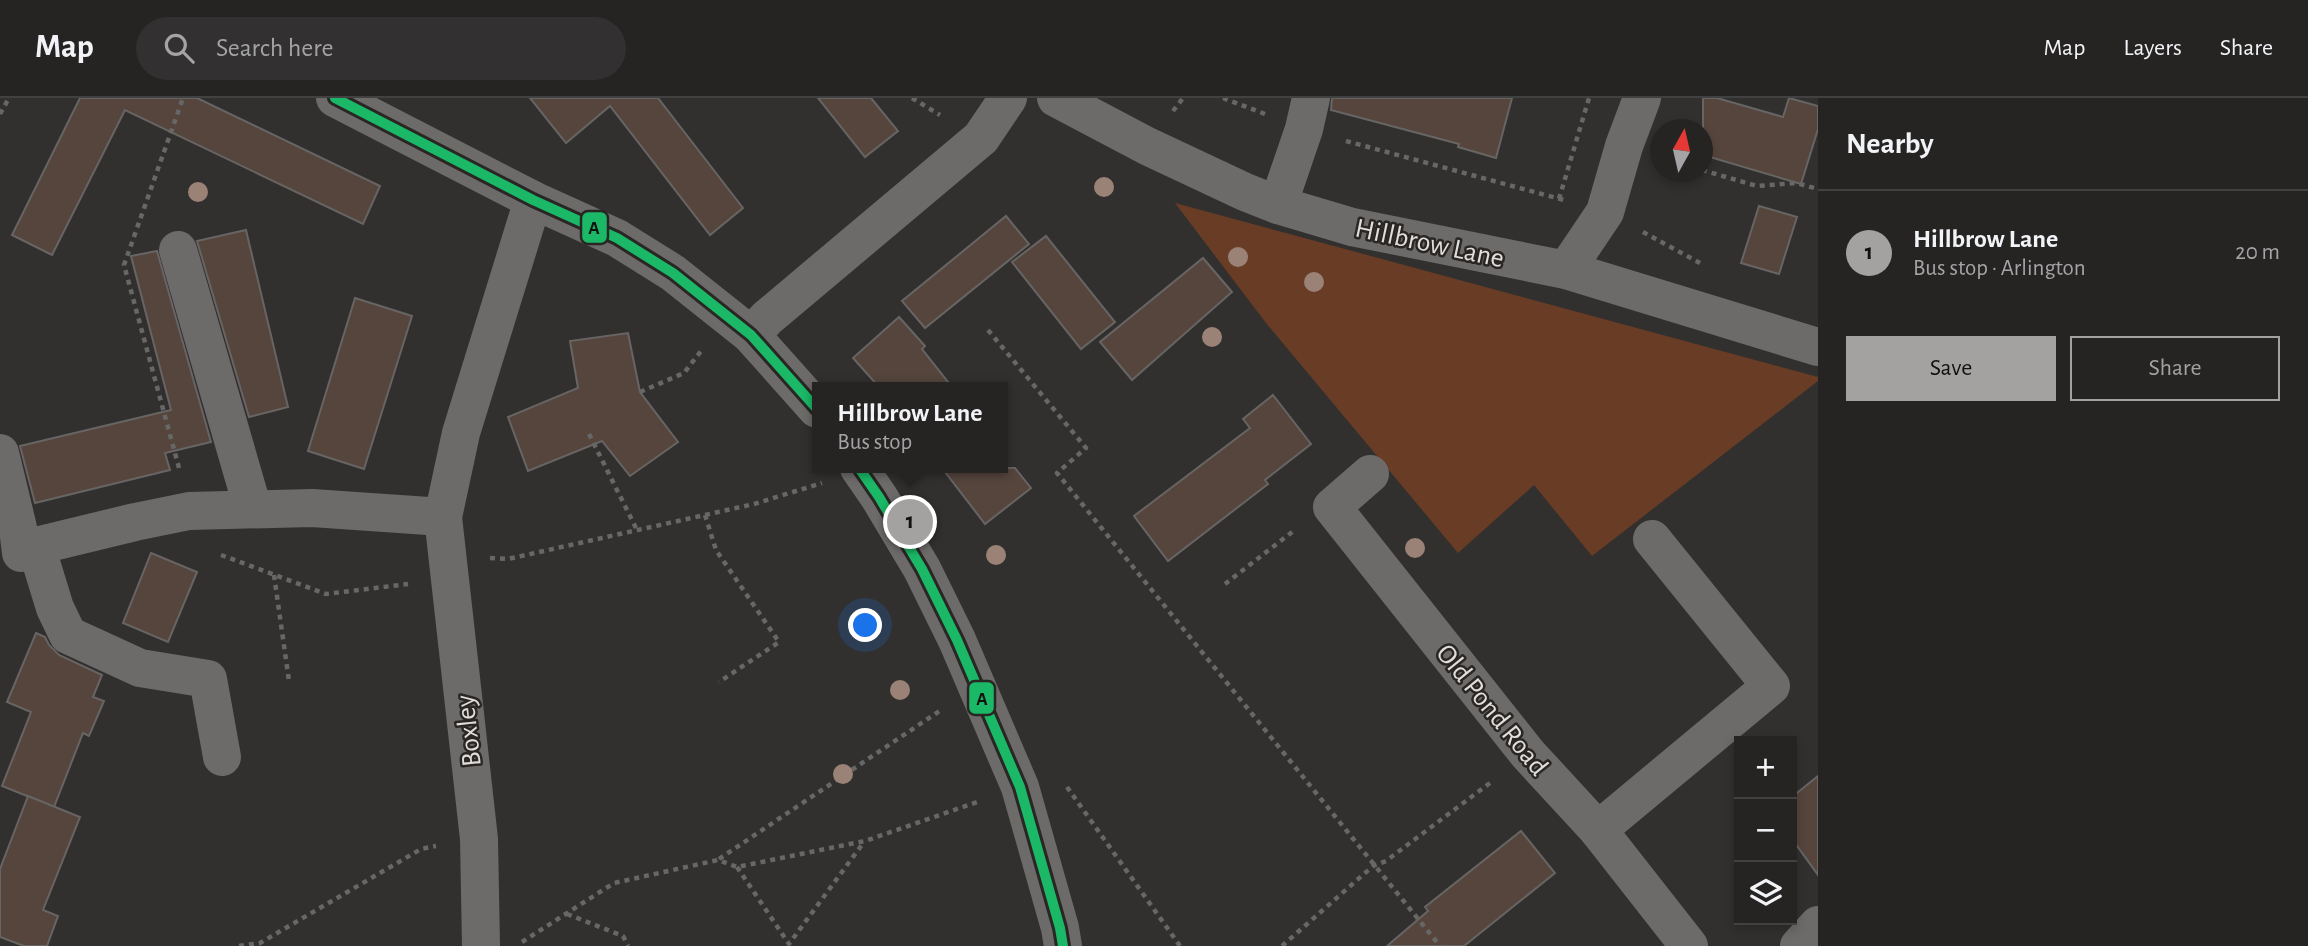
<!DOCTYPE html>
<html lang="en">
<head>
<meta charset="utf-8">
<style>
  :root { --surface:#262423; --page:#323030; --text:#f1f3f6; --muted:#a4a4a6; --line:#424141; --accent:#a4a2a0 }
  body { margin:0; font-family:"Alegreya Sans",sans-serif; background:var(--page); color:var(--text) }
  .controls { position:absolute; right:21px; bottom:21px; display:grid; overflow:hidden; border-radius:0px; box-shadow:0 4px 10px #0003 }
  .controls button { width:63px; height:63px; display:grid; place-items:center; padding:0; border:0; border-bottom:2px solid var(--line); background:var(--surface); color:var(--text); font:35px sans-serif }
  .compass { position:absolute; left:1650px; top:21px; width:63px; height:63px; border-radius:50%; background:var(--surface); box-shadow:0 4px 10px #0003; rotate:8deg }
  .you { position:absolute; left:866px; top:528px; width:24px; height:24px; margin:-18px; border:5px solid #fff; border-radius:50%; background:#1a73e8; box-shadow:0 0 0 10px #1a73e833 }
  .badge { display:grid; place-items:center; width:46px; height:46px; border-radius:50%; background:var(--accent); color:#111; font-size:23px; font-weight:700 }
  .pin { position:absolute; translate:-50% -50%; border:4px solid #fff; box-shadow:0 2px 7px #0006 }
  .popup { position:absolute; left:812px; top:284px; width:196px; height:91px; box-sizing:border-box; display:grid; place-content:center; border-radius:0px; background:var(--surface); filter:drop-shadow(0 2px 5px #0005); font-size:23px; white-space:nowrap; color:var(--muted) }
  .popup b { font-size:26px; color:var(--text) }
  .popup::after { content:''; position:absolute; left:50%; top:100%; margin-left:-14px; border:14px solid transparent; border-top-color:var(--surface) }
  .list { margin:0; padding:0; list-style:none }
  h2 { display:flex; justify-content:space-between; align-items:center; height:91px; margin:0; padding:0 28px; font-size:30px }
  h2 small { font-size:23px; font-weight:400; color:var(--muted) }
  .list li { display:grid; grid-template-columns:46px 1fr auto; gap:21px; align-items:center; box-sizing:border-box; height:126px; padding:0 28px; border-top:2px solid var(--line) }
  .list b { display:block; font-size:26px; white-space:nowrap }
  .list p { margin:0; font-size:23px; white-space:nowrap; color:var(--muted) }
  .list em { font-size:23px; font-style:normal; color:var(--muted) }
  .actions { display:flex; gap:14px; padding:21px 28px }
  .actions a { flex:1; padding:16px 0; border:2px solid var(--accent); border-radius:0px; text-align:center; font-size:24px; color:var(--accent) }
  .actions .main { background:var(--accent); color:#111 }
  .icon { flex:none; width:38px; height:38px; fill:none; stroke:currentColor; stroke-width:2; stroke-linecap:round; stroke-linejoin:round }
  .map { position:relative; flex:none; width:1818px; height:848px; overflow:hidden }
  header { display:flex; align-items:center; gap:42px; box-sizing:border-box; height:98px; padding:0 35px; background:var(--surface); border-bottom:2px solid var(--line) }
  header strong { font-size:33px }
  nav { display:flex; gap:38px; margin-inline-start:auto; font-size:24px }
  .search { width:490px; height:63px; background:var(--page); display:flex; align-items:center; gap:18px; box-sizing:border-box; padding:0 24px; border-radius:38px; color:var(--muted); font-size:26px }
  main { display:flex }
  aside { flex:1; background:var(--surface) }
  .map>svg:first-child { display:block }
  .green { fill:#683c25 }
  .building { fill:#55453d; stroke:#676564; stroke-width:2 }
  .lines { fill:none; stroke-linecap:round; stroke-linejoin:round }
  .path { stroke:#686767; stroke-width:4.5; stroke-dasharray:5 5; stroke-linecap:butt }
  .minor { stroke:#6c6b6a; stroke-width:38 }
  .bus-1-casing { stroke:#292624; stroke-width:16 }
  .bus-1 { stroke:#1ab867; stroke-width:10 }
  .tree { fill:#9b8276 }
  .labels { text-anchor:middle; stroke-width:5; stroke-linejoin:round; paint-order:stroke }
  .street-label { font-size:28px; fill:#e1dfdd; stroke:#292624 }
  .line-badge { stroke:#292624; stroke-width:2.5 }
  .pale-badge-label { font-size:19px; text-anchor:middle; font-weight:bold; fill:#111 }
</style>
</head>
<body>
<header>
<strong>Map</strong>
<div class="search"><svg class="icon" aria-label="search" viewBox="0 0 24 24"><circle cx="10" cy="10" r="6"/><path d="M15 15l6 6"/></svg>Search here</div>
<nav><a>Map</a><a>Layers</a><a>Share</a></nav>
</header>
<main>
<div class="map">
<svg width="1818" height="848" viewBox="0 0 1818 848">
  <rect width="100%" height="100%" fill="#32302f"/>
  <polygon class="green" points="1175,105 1818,279 1818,283 1592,458 1534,387 1458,455 1266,225"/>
  <g class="building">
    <polygon points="80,0 197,0 380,88 363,126 125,12 52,157 12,137"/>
    <polygon points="530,0 658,0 743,110 710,137 610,8 566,45"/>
    <polygon points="818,0 871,0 898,33 865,59"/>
    <polygon points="1332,0 1512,0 1496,60 1458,49 1459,46 1331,12"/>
    <polygon points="1703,0 1717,0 1783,19 1789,0 1818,8 1818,31 1801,86 1703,57"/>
    <polygon points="1759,108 1797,119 1779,176 1741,165"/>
    <polygon points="1006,118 1029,146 925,230 902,203"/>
    <polygon points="246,132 288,309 249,319 197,143"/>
    <polygon points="1046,138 1115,224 1081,251 1012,164"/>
    <polygon points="157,153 211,344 165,355 170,372 35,405 20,348 171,312 131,158"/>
    <polygon points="1203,160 1232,194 1132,282 1100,244"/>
    <polygon points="355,200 412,218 364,371 308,353"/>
    <polygon points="899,219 925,248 922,251 952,289 879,289 853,260"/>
    <polygon points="628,235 640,294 678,344 630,378 602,343 528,373 508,319 578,290 570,243"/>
    <polygon points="1273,297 1311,346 1265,382 1268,386 1168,463 1134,418 1250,330 1243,321"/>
    <polygon points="942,370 1015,370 1031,390 985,426"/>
    <polygon points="151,455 197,474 168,544 123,525"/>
    <polygon points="36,535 45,539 49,547 59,557 102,577 93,599 104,603 89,638 83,635 54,709 2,688 31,614 7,604"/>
    <polygon points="1818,678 1818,777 1792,741 1792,699"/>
    <polygon points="28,698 80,719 43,812 58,818 47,848 24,848 0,839 0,771"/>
    <polygon points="1521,733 1555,775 1464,848 1387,848 1428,813 1425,809"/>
  </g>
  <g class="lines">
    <g class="path">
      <polyline points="912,0 940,17"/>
      <polyline points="1223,0 1265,16"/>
      <polyline points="1173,13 1183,0"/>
      <polyline points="0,16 9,0"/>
      <polyline points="1346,43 1564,102"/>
      <polyline points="1702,72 1757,88 1796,85 1818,91"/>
      <polyline points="1559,101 1589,0"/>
      <polyline points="1643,134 1700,165"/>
      <polyline points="988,232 1086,350 1057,375 1440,848"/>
      <polyline points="640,294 684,275 701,253"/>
      <polyline points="589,336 637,432"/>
      <polyline points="179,370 124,167 183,0"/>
      <polyline points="705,417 716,452 779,544 719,584"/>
      <polyline points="221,457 326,496 408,486"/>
      <polyline points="490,460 508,461 754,406 822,385"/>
      <polyline points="274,477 289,583"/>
      <polyline points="1225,486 1296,431"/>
      <polyline points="1067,689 1180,848"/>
      <polyline points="719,761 941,612"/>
      <polyline points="737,769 789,846 864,744"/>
      <polyline points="567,816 623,838 628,848"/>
      <polyline points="522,844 614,785 718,762 737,769 865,743 980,703"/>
      <polyline points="239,848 260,845 421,751 436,748"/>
      <polyline points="1282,848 1373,768 1386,763 1494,682"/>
    </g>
    <g class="minor">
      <polyline points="335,0 533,102 617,140 673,175 751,237 817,311"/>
      <polyline points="1056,0 1147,48 1245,94 1278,107 1352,129 1566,172 1818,249"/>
      <polyline points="1278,107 1304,31 1311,0"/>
      <polyline points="178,152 253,411"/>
      <polyline points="1566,172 1605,114 1624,48 1642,0"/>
      <polyline points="751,237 767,220 981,40 1008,0"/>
      <polyline points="0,355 18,430 21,455 36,448 135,424 189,413 312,410 443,419"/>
      <polyline points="859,370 879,399 922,471 957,542 1020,689 1060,830 1063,848"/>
      <polyline points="1370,376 1332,409 1528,656 1598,732 1689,848"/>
      <polyline points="36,448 55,510 68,537 140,570 208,581 222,659"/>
      <polyline points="1598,732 1771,588 1652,441"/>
      <polyline points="481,848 479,741 443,419 461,335 533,102"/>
      <polyline points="1799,848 1818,827"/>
    </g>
    <g class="bus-1-casing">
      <g id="bus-1">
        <polyline points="335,0 533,102 617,140 673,175 751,237 817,311"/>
        <polyline points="859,370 879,399 922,471 957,542 1020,689 1060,830 1063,848"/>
      </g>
    </g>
    <use href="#bus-1" class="bus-1"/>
  </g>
  <g class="tree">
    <circle cx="1104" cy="89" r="10"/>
    <circle cx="198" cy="94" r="10"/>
    <circle cx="1238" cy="159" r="10"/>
    <circle cx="1314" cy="184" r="10"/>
    <circle cx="1212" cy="239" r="10"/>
    <circle cx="1415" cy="450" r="10"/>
    <circle cx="996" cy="457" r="10"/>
    <circle cx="900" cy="592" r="10"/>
    <circle cx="843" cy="676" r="10"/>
  </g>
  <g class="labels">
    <g class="street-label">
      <text transform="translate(1430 144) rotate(12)" y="10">Hillbrow Lane</text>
      <text transform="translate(1493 611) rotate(51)" y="10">Old Pond Road</text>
      <text transform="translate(467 633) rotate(-96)" y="10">Boxley</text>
    </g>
  </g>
  <g class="line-badge">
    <rect x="581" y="113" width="27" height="33" rx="7" fill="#1ab867"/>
    <rect x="968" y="583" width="27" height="34" rx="7" fill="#1ab867"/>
  </g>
  <g class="pale-badge-label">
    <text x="594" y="136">A</text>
    <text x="982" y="607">A</text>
  </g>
</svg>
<div class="controls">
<button>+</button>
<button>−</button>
<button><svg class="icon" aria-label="layers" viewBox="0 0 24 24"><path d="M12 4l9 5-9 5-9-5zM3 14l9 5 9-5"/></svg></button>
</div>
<svg class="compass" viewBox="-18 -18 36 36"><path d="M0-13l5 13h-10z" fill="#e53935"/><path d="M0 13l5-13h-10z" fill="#a4a4a6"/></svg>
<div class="you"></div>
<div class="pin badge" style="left:910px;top:424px">1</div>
<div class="popup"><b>Hillbrow Lane</b>Bus stop</div>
</div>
<aside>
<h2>Nearby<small></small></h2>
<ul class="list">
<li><span class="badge">1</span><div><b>Hillbrow Lane</b><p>Bus stop · Arlington</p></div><em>20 m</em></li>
</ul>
<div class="actions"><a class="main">Save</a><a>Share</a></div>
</aside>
</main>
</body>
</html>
